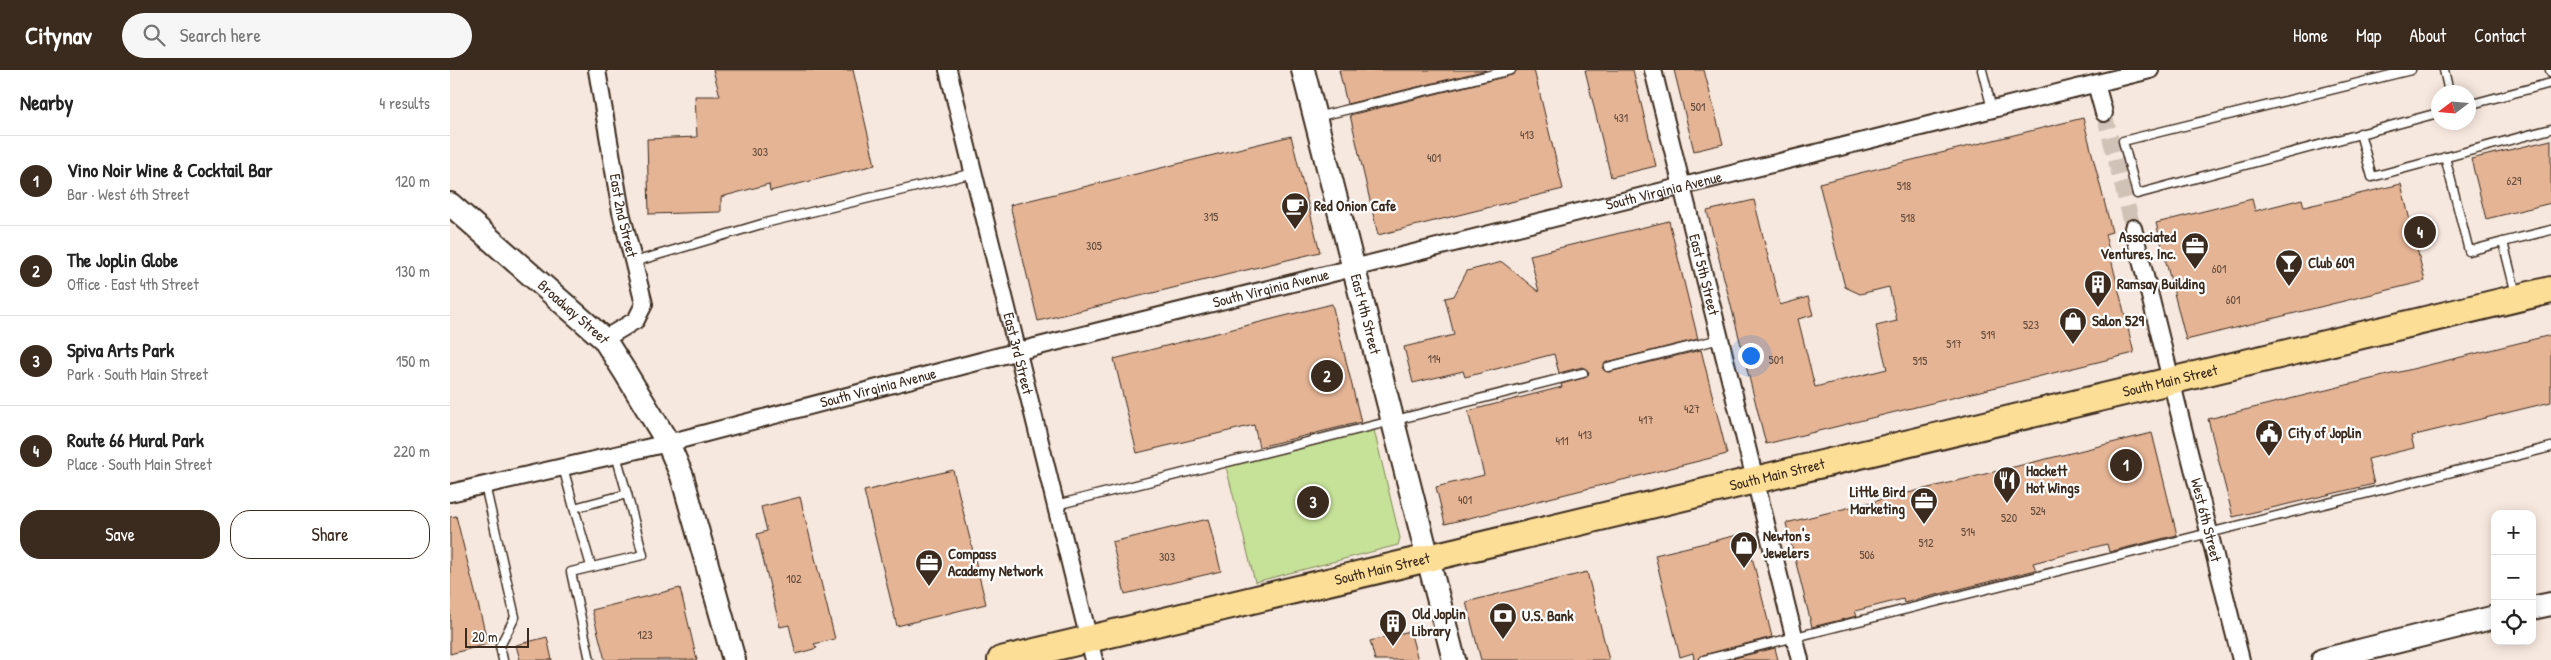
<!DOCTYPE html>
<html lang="en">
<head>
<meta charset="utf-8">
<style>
  :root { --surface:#fff; --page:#f6f6f6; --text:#222; --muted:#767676; --line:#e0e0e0; --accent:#3b2a1e }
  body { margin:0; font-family:"Patrick Hand",sans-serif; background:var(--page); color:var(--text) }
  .controls { position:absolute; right:15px; bottom:15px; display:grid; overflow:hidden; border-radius:10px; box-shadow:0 2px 12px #0003 }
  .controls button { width:45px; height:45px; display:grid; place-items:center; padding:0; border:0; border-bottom:1px solid var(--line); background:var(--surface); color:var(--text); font:25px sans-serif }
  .compass { position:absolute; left:1981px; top:15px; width:45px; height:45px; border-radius:50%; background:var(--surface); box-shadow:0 2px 12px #0003; rotate:254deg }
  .scale { position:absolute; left:15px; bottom:12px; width:64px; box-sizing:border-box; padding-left:5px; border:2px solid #3b2a1e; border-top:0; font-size:14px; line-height:18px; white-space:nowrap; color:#3b2a1e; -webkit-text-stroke:4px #fff; paint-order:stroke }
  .you { position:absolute; left:1300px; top:285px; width:18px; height:18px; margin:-12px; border:4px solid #fff; border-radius:50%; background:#1a73e8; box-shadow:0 0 0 8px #1a73e833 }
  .badge { display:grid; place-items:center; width:32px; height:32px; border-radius:50%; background:var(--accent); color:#fff; font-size:16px; font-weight:700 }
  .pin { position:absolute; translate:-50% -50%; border:2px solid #fff; box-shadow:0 1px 5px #0006 }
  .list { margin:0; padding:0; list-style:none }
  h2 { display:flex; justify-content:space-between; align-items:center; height:65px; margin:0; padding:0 20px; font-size:21px }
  h2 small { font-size:16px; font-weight:400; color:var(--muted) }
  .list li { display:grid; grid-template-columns:32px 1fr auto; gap:15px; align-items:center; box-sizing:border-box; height:90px; padding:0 20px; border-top:1px solid var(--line) }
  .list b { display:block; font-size:19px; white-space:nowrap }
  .list p { margin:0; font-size:16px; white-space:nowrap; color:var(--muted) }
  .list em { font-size:16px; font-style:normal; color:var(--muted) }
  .actions { display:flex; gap:10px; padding:15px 20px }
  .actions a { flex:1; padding:11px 0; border:1px solid var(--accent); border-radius:20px; text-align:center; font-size:18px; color:var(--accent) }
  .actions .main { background:var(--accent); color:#fff }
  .icon { flex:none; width:28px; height:28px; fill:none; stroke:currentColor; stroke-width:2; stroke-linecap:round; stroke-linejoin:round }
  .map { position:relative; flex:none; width:2101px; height:590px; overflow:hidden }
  header { display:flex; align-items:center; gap:30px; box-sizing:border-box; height:70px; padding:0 25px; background:var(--accent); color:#fff }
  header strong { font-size:24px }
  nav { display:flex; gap:28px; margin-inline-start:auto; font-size:18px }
  .search { width:350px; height:45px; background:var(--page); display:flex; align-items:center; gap:12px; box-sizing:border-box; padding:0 18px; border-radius:28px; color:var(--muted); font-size:19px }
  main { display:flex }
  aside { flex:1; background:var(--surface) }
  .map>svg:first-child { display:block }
  .green { fill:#c6e198; stroke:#80865b }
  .building { fill:#e4b495; stroke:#3b2a1e }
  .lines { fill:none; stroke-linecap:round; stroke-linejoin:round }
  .street-tunnel { stroke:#d1c2b8; stroke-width:16; stroke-dasharray:16 8; stroke-linecap:butt }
  .lane-casing { stroke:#3b2a1e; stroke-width:11 }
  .street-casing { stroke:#3b2a1e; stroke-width:20 }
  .secondary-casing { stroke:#3b2a1e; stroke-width:26 }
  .primary-casing { stroke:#3b2a1e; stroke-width:30 }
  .lane { stroke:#fff; stroke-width:8 }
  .street { stroke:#fff; stroke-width:16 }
  .secondary { stroke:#fff; stroke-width:22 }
  .primary { stroke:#fcde96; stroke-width:26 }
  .labels { text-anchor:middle; stroke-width:4.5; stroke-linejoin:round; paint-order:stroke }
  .number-label { font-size:12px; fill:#654c3c }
  .street-label { font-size:15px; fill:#3b2a1e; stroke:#fff }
  .poi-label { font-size:15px; font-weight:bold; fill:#3b2a1e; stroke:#fff; text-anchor:start }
</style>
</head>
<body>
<header>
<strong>Citynav</strong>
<div class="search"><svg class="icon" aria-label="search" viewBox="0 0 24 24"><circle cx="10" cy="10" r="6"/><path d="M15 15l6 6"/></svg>Search here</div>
<nav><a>Home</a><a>Map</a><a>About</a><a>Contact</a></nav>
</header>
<main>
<aside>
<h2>Nearby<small>4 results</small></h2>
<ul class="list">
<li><span class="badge">1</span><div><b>Vino Noir Wine &amp; Cocktail Bar</b><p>Bar · West 6th Street</p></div><em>120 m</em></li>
<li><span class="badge">2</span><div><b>The Joplin Globe</b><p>Office · East 4th Street</p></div><em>130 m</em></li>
<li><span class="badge">3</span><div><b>Spiva Arts Park</b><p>Park · South Main Street</p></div><em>150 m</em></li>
<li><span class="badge">4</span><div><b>Route 66 Mural Park</b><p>Place · South Main Street</p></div><em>220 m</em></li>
</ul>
<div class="actions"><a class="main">Save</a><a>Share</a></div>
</aside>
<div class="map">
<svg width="2101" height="590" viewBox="0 0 2101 590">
  <rect width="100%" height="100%" fill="#f7e8df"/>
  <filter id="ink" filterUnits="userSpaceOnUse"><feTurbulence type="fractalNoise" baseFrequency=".02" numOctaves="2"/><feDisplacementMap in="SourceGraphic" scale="10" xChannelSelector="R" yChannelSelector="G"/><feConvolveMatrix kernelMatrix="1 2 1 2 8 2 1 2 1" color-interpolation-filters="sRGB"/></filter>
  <g filter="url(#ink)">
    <polygon class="green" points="924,360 950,468 948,475 805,512 776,397"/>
    <g class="building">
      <polygon points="263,0 403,0 425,95 320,121 319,114 271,127 271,142 199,144 197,69 247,67 245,26 270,26"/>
      <polygon points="889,0 1037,0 897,34"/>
      <polygon points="1066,0 1084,0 1113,119 928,165 900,45 1062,5"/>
      <polygon points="1135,0 1183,0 1206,96 1161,107"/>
      <polygon points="1224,0 1254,0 1273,74 1244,81"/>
      <polygon points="1633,48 1662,162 1655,164 1684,283 1316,374 1257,141 1304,130 1330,235 1358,227 1363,245 1348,249 1365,317 1437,299 1426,256 1447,251 1439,217 1410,224 1395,217 1369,113"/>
      <polygon points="841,66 870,182 588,251 560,135"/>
      <polygon points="2101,70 2101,133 2036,149 2021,89"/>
      <polygon points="1951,114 1975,211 1736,270 1706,153 1802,129 1805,141 1852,129 1854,137"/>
      <polygon points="1219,151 1248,269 1157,292 1152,298 1159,302 1251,280 1277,384 995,454 986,417 1034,405 1018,341 1112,317 1111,314 1137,307 1139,302 1132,297 1109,303 1104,284 1015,307 1013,301 963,313 954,277 1004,265 995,228 1004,226 1017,201 1052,192 1089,222 1080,185"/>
      <polygon points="882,234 911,352 809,377 804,355 687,383 664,289"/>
      <polygon points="2101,265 2101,332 1961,366 1964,378 1918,389 1924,414 1783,447 1758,349"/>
      <polygon points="1702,363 1727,465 1659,482 1657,474 1583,493 1586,500 1454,533 1453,529 1405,541 1407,546 1362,557 1336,453"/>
      <polygon points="503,400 536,534 447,556 414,421"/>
      <polygon points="350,427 385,569 364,574 367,578 346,584 339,555 330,557 307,464 317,461 311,437"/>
      <polygon points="6,446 38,574 0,584 0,447"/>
      <polygon points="758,449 771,501 675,524 662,472"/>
      <polygon points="1296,463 1322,567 1253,585 1248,590 1244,590 1243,583 1230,587 1205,485"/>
      <polygon points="1137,502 1159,590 1031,590 1016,532"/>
      <polygon points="230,518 247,590 155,590 142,540"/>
      <polygon points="960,561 968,590 925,590 920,571"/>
      <polygon points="97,567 102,590 70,590 66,575"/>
      <polygon points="1325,578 1328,590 1277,590"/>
    </g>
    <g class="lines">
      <polyline class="street-tunnel" points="1654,43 1683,158"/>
      <g class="lane-casing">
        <g id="lane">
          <polyline points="1532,0 1542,39"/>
          <polyline points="1961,0 1673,71 1687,124 1988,43"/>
          <polyline points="1994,0 1999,22"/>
          <polyline points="2100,0 2101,3"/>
          <polyline points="2018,35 2101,13"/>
          <polyline points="866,47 1061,0"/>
          <polyline points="1910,63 1922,107 2101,59"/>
          <polyline points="1995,87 2019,181 2053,172 2066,224"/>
          <polyline points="2053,172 2101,160"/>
          <polyline points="184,192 315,153 524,103"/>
          <polyline points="1158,297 1270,269"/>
          <polyline points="166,385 177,424"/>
          <polyline points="113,397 124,438"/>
          <polyline points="35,415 65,547 50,576 53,590"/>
          <polyline points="606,435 1133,303"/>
          <polyline points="140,590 121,502 193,485 177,424 124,438 141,496"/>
          <polyline points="1254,590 2101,377"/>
        </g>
      </g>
      <g class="street-casing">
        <g id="street">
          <path id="s1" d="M 147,0 L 171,142 L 194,234 L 186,250 L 154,269"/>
          <path id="s2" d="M 498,0 L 644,590"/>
          <path id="s3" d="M 1203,0 L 1350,590"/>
          <polyline points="1646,14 1654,43"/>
          <path id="s4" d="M 1683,158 L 1791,590"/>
          <path id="s5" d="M 0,423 L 218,373 L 569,281 L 1700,0"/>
        </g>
      </g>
      <g class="secondary-casing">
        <g id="secondary">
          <path id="s6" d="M 853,0 L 1004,590"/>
          <path id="s7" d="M 0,134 L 154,269 L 175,302 L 218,373 L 232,406 L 284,590"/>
          <polyline points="2082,538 2101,534"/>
          <polyline points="1873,590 2045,547"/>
        </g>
      </g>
      <g class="primary-casing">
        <g id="primary">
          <path id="s8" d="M 551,590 L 2101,220"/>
        </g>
      </g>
      <use href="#lane" class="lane"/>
      <use href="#street" class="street"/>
      <use href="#secondary" class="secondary"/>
      <use href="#primary" class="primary"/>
    </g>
  </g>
  <defs>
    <g id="cafe-pin" transform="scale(1.4375)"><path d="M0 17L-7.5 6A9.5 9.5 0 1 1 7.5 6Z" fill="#3b2a1e" stroke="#fff"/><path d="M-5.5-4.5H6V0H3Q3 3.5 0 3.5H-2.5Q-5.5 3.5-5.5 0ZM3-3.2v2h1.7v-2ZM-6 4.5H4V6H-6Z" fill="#fff"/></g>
    <g id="office-pin" transform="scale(1.4375)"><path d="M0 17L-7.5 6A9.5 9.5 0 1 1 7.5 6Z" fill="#3b2a1e" stroke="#fff"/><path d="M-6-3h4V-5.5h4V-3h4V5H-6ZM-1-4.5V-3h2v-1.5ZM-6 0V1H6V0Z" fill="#fff"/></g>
    <g id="bar-pin" transform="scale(1.4375)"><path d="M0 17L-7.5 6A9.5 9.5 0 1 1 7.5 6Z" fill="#3b2a1e" stroke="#fff"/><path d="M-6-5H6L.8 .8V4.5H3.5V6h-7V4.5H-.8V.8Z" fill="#fff"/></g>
    <g id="building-pin" transform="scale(1.4375)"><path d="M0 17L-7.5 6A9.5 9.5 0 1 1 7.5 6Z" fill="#3b2a1e" stroke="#fff"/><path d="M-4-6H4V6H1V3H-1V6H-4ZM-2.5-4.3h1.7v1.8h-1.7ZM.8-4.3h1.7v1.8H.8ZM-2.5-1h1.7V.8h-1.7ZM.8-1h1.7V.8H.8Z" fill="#fff"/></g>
    <g id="shop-pin" transform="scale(1.4375)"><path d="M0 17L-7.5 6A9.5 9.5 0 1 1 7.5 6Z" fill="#3b2a1e" stroke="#fff"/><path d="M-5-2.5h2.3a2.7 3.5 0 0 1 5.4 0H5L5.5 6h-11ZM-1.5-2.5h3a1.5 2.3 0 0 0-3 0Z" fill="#fff"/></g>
    <g id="civic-pin" transform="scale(1.4375)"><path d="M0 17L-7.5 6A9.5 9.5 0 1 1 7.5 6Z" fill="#3b2a1e" stroke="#fff"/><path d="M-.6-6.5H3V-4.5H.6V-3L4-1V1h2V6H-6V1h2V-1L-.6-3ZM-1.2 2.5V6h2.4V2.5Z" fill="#fff"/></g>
    <g id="restaurant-pin" transform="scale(1.4375)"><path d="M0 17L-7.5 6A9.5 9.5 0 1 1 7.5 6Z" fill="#3b2a1e" stroke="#fff"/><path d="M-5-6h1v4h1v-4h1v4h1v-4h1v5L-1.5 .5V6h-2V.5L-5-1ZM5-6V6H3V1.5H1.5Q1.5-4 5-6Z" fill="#fff"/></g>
    <g id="bank-pin" transform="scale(1.4375)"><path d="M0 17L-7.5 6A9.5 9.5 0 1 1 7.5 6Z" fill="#3b2a1e" stroke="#fff"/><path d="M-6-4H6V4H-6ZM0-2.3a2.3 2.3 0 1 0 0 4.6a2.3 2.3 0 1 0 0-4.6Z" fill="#fff"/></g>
  </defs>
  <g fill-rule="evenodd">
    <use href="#cafe-pin" x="845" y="136"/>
    <use href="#office-pin" x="1745" y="176"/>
    <use href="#bar-pin" x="1839" y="193"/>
    <use href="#building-pin" x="1648" y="214"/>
    <use href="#shop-pin" x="1623" y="251"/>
    <use href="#civic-pin" x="1819" y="363"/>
    <use href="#restaurant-pin" x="1557" y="410"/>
    <use href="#office-pin" x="1474" y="431"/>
    <use href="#shop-pin" x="1294" y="475"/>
    <use href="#office-pin" x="479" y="493"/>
    <use href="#bank-pin" x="1053" y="546"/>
    <use href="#building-pin" x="943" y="553"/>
  </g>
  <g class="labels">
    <g class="number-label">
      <text x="1248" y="41">501</text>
      <text x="1171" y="52">431</text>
      <text x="1077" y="69">413</text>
      <text x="310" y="86">303</text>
      <text x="984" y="92">401</text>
      <text x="2064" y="115">629</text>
      <text x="1454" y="120">518</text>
      <text x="761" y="151">315</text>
      <text x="1458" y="152">518</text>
      <text x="644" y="180">305</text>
      <text x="1769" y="203">601</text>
      <text x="1783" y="234">601</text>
      <text x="1581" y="259">523</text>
      <text x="1538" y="269">519</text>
      <text x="1504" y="278">517</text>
      <text x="984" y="293">114</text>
      <text x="1326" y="294">501</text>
      <text x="1470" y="295">515</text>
      <text x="1242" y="343">427</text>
      <text x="1196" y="354">417</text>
      <text x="1135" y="369">413</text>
      <text x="1112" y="375">411</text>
      <text x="1015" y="434">401</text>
      <text x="1588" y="445">524</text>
      <text x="1559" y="452">520</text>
      <text x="1518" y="466">514</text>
      <text x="1476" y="477">512</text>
      <text x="1417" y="489">506</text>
      <text x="717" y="491">303</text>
      <text x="344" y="513">102</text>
      <text x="195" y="569">123</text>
    </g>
    <g class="street-label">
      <text dy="5" stroke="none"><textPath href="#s5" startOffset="1251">South Virginia Avenue</textPath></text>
      <text dy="5" stroke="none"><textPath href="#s1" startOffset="148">East 2nd Street</textPath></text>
      <text dy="5" stroke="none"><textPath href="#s3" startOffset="211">East 5th Street</textPath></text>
      <text dy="5" stroke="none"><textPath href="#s5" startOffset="846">South Virginia Avenue</textPath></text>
      <text dy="5" stroke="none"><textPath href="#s7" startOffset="164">Broadway Street</textPath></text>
      <text dy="5" stroke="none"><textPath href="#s6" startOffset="252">East 4th Street</textPath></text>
      <text dy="5" stroke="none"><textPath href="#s2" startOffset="292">East 3rd Street</textPath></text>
      <text dy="5" stroke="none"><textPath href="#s8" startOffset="1202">South Main Street</textPath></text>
      <text dy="5" stroke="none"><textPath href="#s5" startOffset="441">South Virginia Avenue</textPath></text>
      <text dy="5" stroke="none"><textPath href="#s8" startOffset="798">South Main Street</textPath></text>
      <text dy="5" stroke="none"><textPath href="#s4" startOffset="301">West 6th Street</textPath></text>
      <text dy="5" stroke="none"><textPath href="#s8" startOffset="392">South Main Street</textPath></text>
    </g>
    <g class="poi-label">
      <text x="864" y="141">Red Onion Cafe</text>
      <text x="1726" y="172" text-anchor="end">Associated<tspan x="1726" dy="17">Ventures, Inc.</tspan></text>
      <text x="1858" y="198">Club 609</text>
      <text x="1667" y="219">Ramsay Building</text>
      <text x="1642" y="256">Salon 529</text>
      <text x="1838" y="368">City of Joplin</text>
      <text x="1576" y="406">Hackett<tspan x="1576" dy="17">Hot Wings</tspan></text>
      <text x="1455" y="427" text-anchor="end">Little Bird<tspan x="1455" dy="17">Marketing</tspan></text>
      <text x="1313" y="471">Newton's<tspan x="1313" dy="17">Jewelers</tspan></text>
      <text x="498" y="489">Compass<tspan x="498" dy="17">Academy Network</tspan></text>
      <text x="962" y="549">Old Joplin<tspan x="962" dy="17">Library</tspan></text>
      <text x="1072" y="551">U.S. Bank</text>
    </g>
  </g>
</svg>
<div class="controls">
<button>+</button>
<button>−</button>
<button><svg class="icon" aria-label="locate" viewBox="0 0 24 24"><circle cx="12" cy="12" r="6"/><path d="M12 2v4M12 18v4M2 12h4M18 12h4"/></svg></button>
</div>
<svg class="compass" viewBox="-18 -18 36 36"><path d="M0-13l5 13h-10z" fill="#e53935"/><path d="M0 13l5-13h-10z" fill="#767676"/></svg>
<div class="scale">20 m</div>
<div class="you"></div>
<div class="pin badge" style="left:1676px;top:395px">1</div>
<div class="pin badge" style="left:877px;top:306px">2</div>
<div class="pin badge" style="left:863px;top:432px">3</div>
<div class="pin badge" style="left:1970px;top:162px">4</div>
</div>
</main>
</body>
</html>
